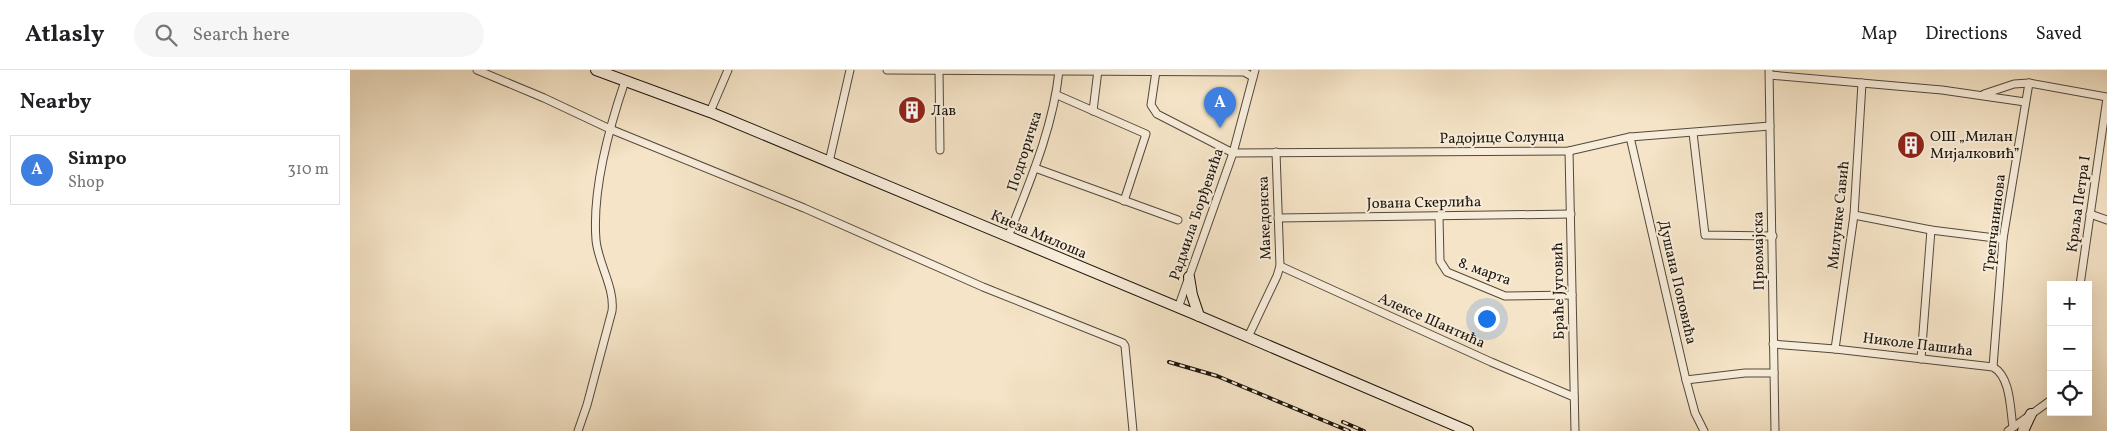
<!DOCTYPE html>
<html lang="en">
<head>
<meta charset="utf-8">
<style>
  :root { --surface:#fff; --page:#f6f6f6; --text:#202124; --muted:#757577; --line:#e0e0e0; --accent:#8f2418 }
  body { margin:0; font-family:Vollkorn,serif; background:var(--page); color:var(--text) }
  .controls { position:absolute; right:15px; bottom:15px; display:grid; overflow:hidden; border-radius:0px; box-shadow:0 5px 20px #0002 }
  .controls button { width:45px; height:45px; display:grid; place-items:center; padding:0; border:0; border-bottom:1px solid var(--line); background:var(--surface); color:var(--text); font:25px sans-serif }
  .you { position:absolute; left:1136px; top:248px; width:18px; height:18px; margin:-12px; border:4px solid #fff; border-radius:50%; background:#1a73e8; box-shadow:0 0 0 8px #1a73e833 }
  .badge { display:grid; place-items:center; width:32px; height:32px; border-radius:50%; background:var(--accent); color:#fff; font-size:16px; font-weight:700 }
  .pin { position:absolute; translate:-50% -41px; filter:drop-shadow(0 1px 2px #0008) }
  .pin::after { content:''; position:absolute; top:26px; width:18px; height:15px; background:inherit; clip-path:polygon(0 0,100% 0,50% 100%) }
  .list { margin:0; padding:0; list-style:none }
  h2 { display:flex; justify-content:space-between; align-items:center; height:65px; margin:0; padding:0 20px; font-size:21px }
  h2 small { font-size:16px; font-weight:400; color:var(--muted) }
  .list li { display:grid; grid-template-columns:32px 1fr auto; gap:15px; align-items:center; box-sizing:border-box; height:70px; margin:0 10px 10px; padding:0 10px; border:1px solid var(--line); border-radius:0px }
  .list b { display:block; font-size:19px; white-space:nowrap }
  .list p { margin:0; font-size:16px; white-space:nowrap; color:var(--muted) }
  .list em { font-size:16px; font-style:normal; color:var(--muted) }
  .icon { flex:none; width:28px; height:28px; fill:none; stroke:currentColor; stroke-width:2; stroke-linecap:round; stroke-linejoin:round }
  .map { position:relative; flex:none; width:1757px; height:361px; overflow:hidden }
  header { display:flex; align-items:center; gap:30px; box-sizing:border-box; height:70px; padding:0 25px; background:var(--surface); border-bottom:1px solid var(--line) }
  header strong { font-size:24px }
  nav { display:flex; gap:28px; margin-inline-start:auto; font-size:18px }
  .search { width:350px; height:45px; background:var(--page); display:flex; align-items:center; gap:12px; box-sizing:border-box; padding:0 18px; border-radius:28px; color:var(--muted); font-size:19px }
  main { display:flex }
  aside { flex:1; background:var(--surface) }
  .map>svg:first-child { display:block }
  .lines { fill:none; stroke-linecap:round; stroke-linejoin:round }
  .minor-casing { stroke:#52493b; stroke-width:9 }
  .secondary-casing { stroke:#1c150c; stroke-width:12 }
  .minor { stroke:#f8eddb; stroke-width:7 }
  .secondary { stroke:#f8eddb; stroke-width:10 }
  .rail-casing { stroke:#1c150c; stroke-width:4 }
  .rail { stroke:#f8eddb; stroke-width:2; stroke-dasharray:5.5; stroke-linecap:butt }
  .labels { text-anchor:middle; stroke-width:4; stroke-linejoin:round; paint-order:stroke }
  .poi-label { font-size:15px; fill:#1c150c; stroke:#f8eddb; text-anchor:start }
  .street-label { font-size:15px; fill:#1c150c; stroke:#f8eddb }
</style>
</head>
<body>
<header>
<strong>Atlasly</strong>
<div class="search"><svg class="icon" aria-label="search" viewBox="0 0 24 24"><circle cx="10" cy="10" r="6"/><path d="M15 15l6 6"/></svg>Search here</div>
<nav><a>Map</a><a>Directions</a><a>Saved</a></nav>
</header>
<main>
<aside>
<h2>Nearby<small></small></h2>
<ul class="list">
<li><span class="badge" style="background:#3f7fe0">A</span><div><b>Simpo</b><p>Shop</p></div><em>310 m</em></li>
</ul>
</aside>
<div class="map">
<svg width="1757" height="361" viewBox="0 0 1757 361">
  <rect width="100%" height="100%" fill="#f5e4c7"/>
  <filter id="stains"><feTurbulence type="fractalNoise" baseFrequency=".004" numOctaves="4"/><feColorMatrix values="0 0 0 0 .2 0 0 0 0 .09 0 0 0 0 .02 0 0 0 .5 -.17"/></filter>
  <radialGradient id="worn" r=".72"><stop offset=".6" stop-color="#630" stop-opacity="0"/><stop offset="1" stop-color="#630" stop-opacity=".3"/></radialGradient>
  <g class="lines">
    <g class="minor-casing">
      <g id="minor">
        <polyline points="127,0 194,28 260,59 454,138 633,217 773,273 775,276 783,361"/>
        <polyline points="537,0 894,2 903,7"/>
        <polyline points="589,0 590,80"/>
        <polyline points="1419,0 1425,361"/>
        <polyline points="806,1 801,35 807,44 883,83 1219,81 1280,67 1420,56"/>
        <polyline points="1420,5 1592,20 1675,32"/>
        <polyline points="1634,24 1664,14 1679,13 1757,27"/>
        <polyline points="707,25 796,64 774,131"/>
        <polyline points="743,41 748,0"/>
        <polyline points="360,42 378,0"/>
        <polyline points="1343,63 1355,165 1423,166"/>
        <polyline points="1280,67 1336,310 1345,343 1354,361"/>
        <polyline points="1219,81 1225,361"/>
        <polyline points="479,92 500,0"/>
        <polyline points="685,98 828,150"/>
        <polyline points="1740,144 1757,150"/>
        <polyline points="1504,145 1581,160 1653,169"/>
        <polyline points="1089,146 1090,191 1097,202 1155,226 1222,225"/>
        <polyline points="928,148 1221,144"/>
        <path d="M 658,167 C 679,113 703,59 709,1"/>
        <polyline points="930,196 1141,292 1224,327"/>
        <polyline points="1730,215 1757,28"/>
        <polyline points="828,238 883,83 905,0"/>
        <polyline points="898,267 927,206 930,196 926,82"/>
        <path d="M 1423,274 L 1485,279 L 1643,297 C 1661,307 1660,339 1663,357"/>
        <polyline points="1485,279 1504,145 1512,13"/>
        <polyline points="1571,289 1581,160"/>
        <polyline points="1643,297 1653,169 1679,13"/>
        <polyline points="1336,310 1395,303 1424,303"/>
        <path d="M 228,361 L 237,335 L 262,241 C 265,218 248,193 246,170 C 242,120 259,58 275,11"/>
        <polyline points="1658,361 1701,330"/>
      </g>
    </g>
    <g class="secondary-casing">
      <g id="secondary">
        <polyline points="246,0 360,42 849,246 1118,361"/>
        <polyline points="839,207 842,225 849,246"/>
        <polyline points="1673,361 1681,344"/>
      </g>
    </g>
    <use href="#minor" class="minor"/>
    <use href="#secondary" class="secondary"/>
    <g class="rail-casing">
      <g id="rail">
        <polyline points="819,292 867,306 999,361"/>
        <polyline points="993,352 1014,361"/>
      </g>
    </g>
    <use href="#rail" class="rail"/>
  </g>
  <defs>
    <g id="building-disc" transform="scale(1.4375)"><circle r="9.5" fill="#8f2418" stroke="#f8eddb"/><path d="M-4-6H4V6H1V3H-1V6H-4ZM-2.5-4.3h1.7v1.8h-1.7ZM.8-4.3h1.7v1.8H.8ZM-2.5-1h1.7V.8h-1.7ZM.8-1h1.7V.8H.8Z" fill="#fff"/></g>
  </defs>
  <g fill-rule="evenodd">
    <use href="#building-disc" x="562" y="40"/>
    <use href="#building-disc" x="1561" y="75"/>
  </g>
  <g class="labels">
    <g class="poi-label">
      <text x="581" y="45">Лав</text>
      <text x="1580" y="71">ОШ „Милан<tspan x="1580" dy="17">Мијалковић”</tspan></text>
    </g>
    <g class="street-label">
      <text transform="translate(1152 67) rotate(-1)" y="5">Радојице Солунца</text>
      <text transform="translate(674 81) rotate(-72)" y="5">Подгоричка</text>
      <text transform="translate(1074 132) rotate(-1)" y="5">Јована Скерлића</text>
      <text transform="translate(1728 134) rotate(-82)" y="5">Краља Петра I</text>
      <text transform="translate(846 144) rotate(-71)" y="5">Радмила Ђорђевића</text>
      <text transform="translate(1488 145) rotate(-84)" y="5">Милунке Савић</text>
      <text transform="translate(914 148) rotate(-92)" y="5">Македонска</text>
      <text transform="translate(1644 153) rotate(-83)" y="5">Трепчанинова</text>
      <text transform="translate(689 164) rotate(23)" y="5">Кнеза Милоша</text>
      <text transform="translate(1408 181) rotate(-91)" y="5">Првомајска</text>
      <text transform="translate(1135 201) rotate(20)" y="5">8. марта</text>
      <text transform="translate(1328 212) rotate(77)" y="5">Душана Поповића</text>
      <text transform="translate(1208 221) rotate(-91)" y="5">Браће Југовић</text>
      <text transform="translate(1082 250) rotate(24)" y="5">Алексе Шантића</text>
      <text transform="translate(1568 274) rotate(7)" y="5">Николе Пашића</text>
    </g>
  </g>
  <rect width="100%" height="100%" filter="url(#stains)"/>
  <rect width="100%" height="100%" fill="url(#worn)"/>
</svg>
<div class="controls">
<button>+</button>
<button>−</button>
<button><svg class="icon" aria-label="locate" viewBox="0 0 24 24"><circle cx="12" cy="12" r="6"/><path d="M12 2v4M12 18v4M2 12h4M18 12h4"/></svg></button>
</div>
<div class="you"></div>
<div class="pin badge" style="left:870px;top:58px;background:#3f7fe0">A</div>
</div>
</main>
</body>
</html>
